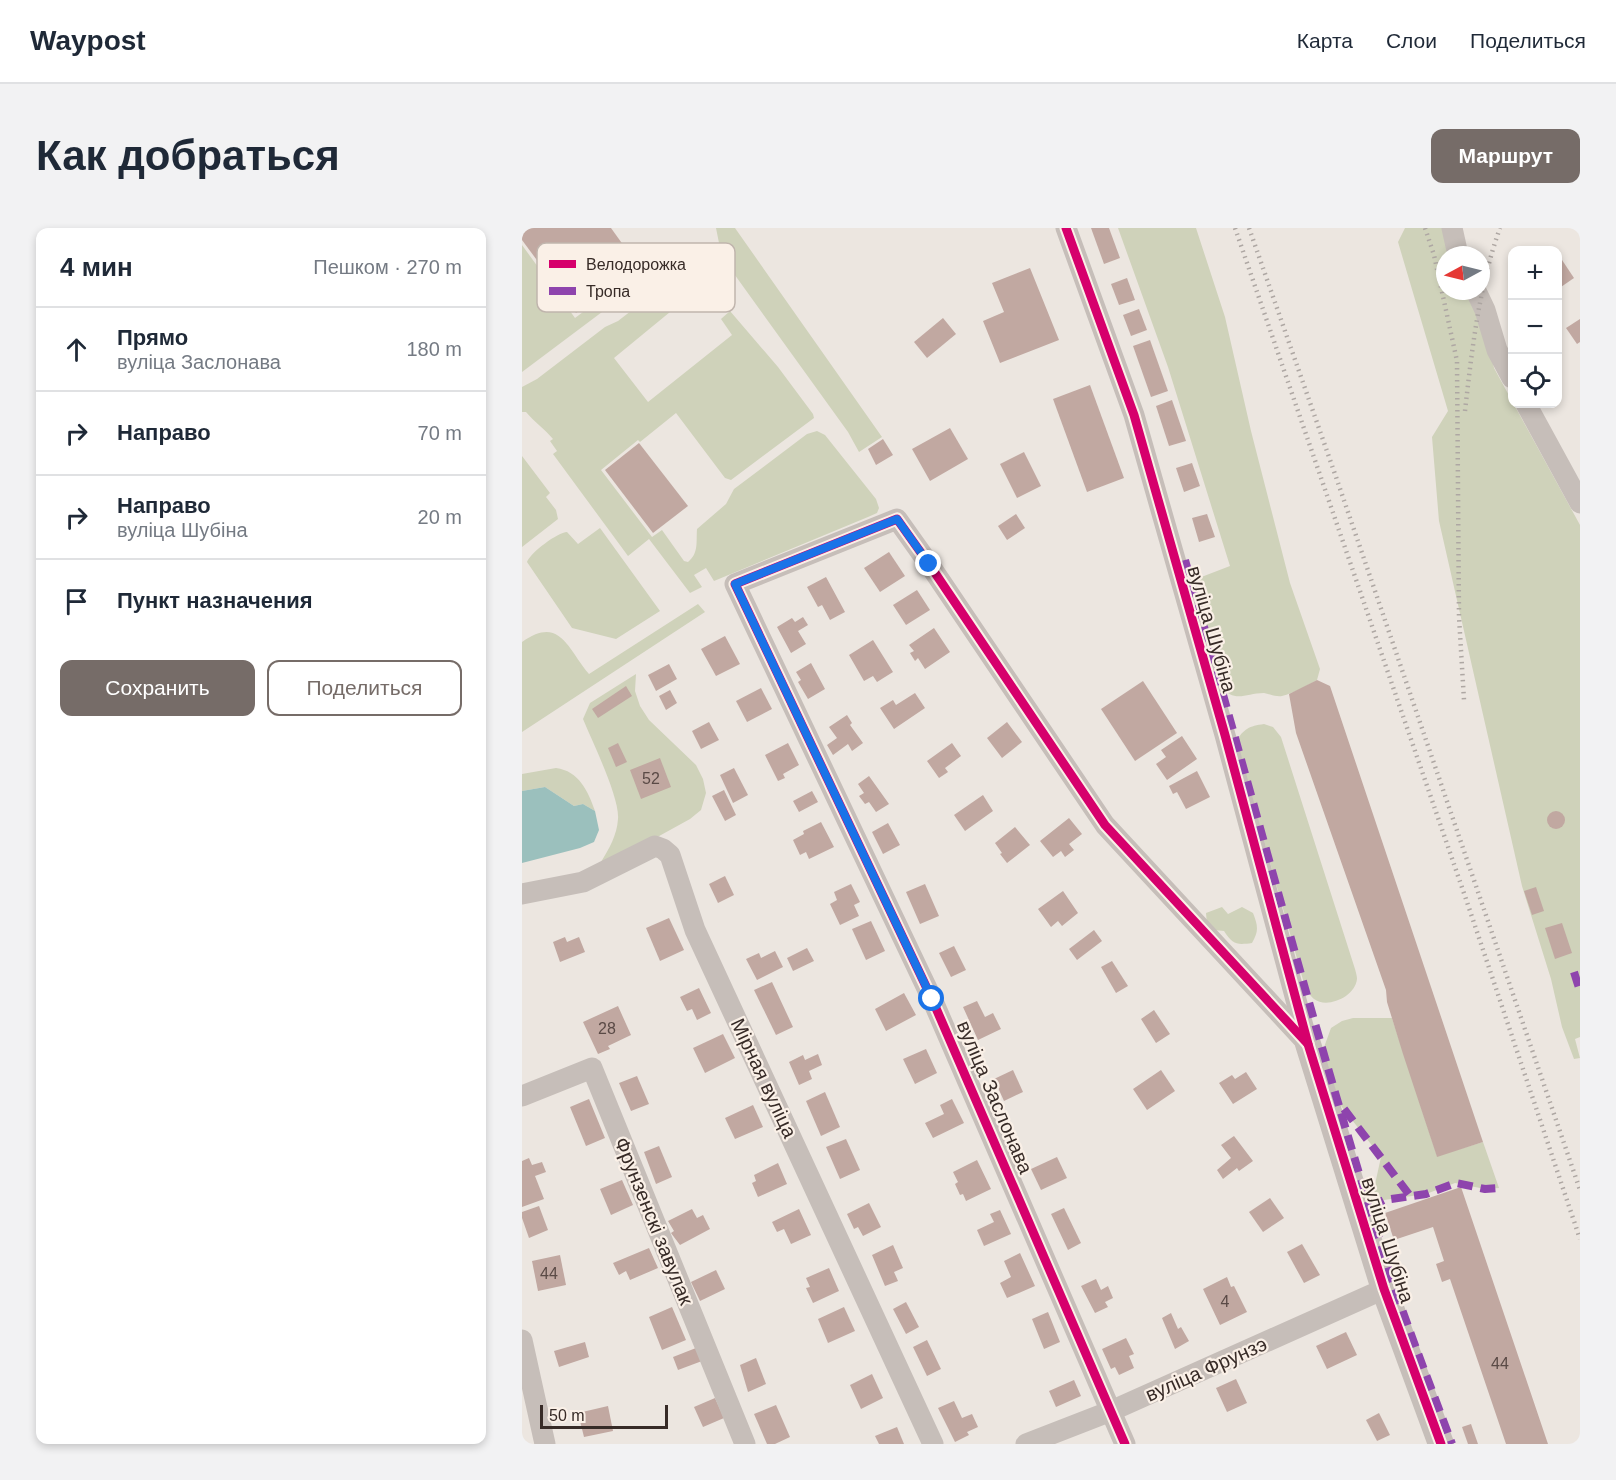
<!DOCTYPE html>
<html lang="ru">
<head>
<meta charset="utf-8">
<style>
  :root { --surface:#fff; --page:#f2f2f3; --text:#1f2937; --muted:#747a83; --line:#e0e1e3; --accent:#766c68 }
  body { margin:0; font-family:Arial,sans-serif; background:var(--page); color:var(--text) }
  .controls { position:absolute; right:18px; top:18px; display:grid; overflow:hidden; border-radius:12px; box-shadow:0 3px 9px #0003 }
  .controls button { width:54px; height:54px; display:grid; place-items:center; padding:0; border:0; border-bottom:2px solid var(--line); background:var(--surface); color:var(--text); font:30px sans-serif }
  .compass { position:absolute; left:914px; top:18px; width:54px; height:54px; border-radius:50%; background:var(--surface); box-shadow:0 3px 9px #0003; rotate:263deg }
  .scale { position:absolute; left:18px; bottom:15px; width:128px; box-sizing:border-box; padding-left:6px; border:3px solid #372b27; border-top:0; font-size:16px; line-height:21px; white-space:nowrap; color:#372b27; -webkit-text-stroke:4px #faf0e7; paint-order:stroke }
  .stop { position:absolute; width:18px; height:18px; margin:-14px; border:4px solid #1a73e8; border-radius:50%; background:#fff }
  .stop.end { background:#1a73e8; border-color:#fff; box-shadow:0 2px 6px #0008 }
  .list { margin:0; padding:0; list-style:none }
  h2 { display:flex; justify-content:space-between; align-items:center; height:78px; margin:0; padding:0 24px; font-size:26px }
  h2 small { font-size:20px; font-weight:400; color:var(--muted) }
  .list li { display:grid; grid-template-columns:39px 1fr auto; gap:18px; align-items:center; box-sizing:border-box; height:84px; padding:0 24px; border-top:2px solid var(--line) }
  .list b { display:block; font-size:22px; white-space:nowrap }
  .list p { margin:0; font-size:20px; white-space:nowrap; color:var(--muted) }
  .list em { font-size:20px; font-style:normal; color:var(--muted) }
  .actions { display:flex; gap:12px; padding:18px 24px }
  .actions a { flex:1; padding:14px 0; border:2px solid var(--accent); border-radius:12px; text-align:center; font-size:21px; color:var(--accent) }
  .actions .main { background:var(--accent); color:#fff }
  .icon { flex:none; width:33px; height:33px; fill:none; stroke:currentColor; stroke-width:2; stroke-linecap:round; stroke-linejoin:round }
  .map { position:relative; flex:none; width:1058px; height:1216px; overflow:hidden; border-radius:12px }
  header { display:flex; align-items:center; gap:36px; box-sizing:border-box; height:84px; padding:0 30px; background:var(--surface); border-bottom:2px solid var(--line) }
  header strong { font-size:28px }
  nav { display:flex; gap:33px; margin-inline-start:auto; font-size:21px }
  .intro { display:flex; align-items:center; justify-content:space-between; box-sizing:border-box; height:144px; padding:0 36px }
  h1 { margin:0; font-size:42px }
  .button { padding:15px 27px; border-radius:12px; background:var(--accent); color:#fff; font-size:21px; font-weight:700 }
  main { display:flex; gap:36px; padding:0 36px }
  aside { flex:1; background:var(--surface); border-radius:12px; box-shadow:0 3px 9px #0003 }
  .map>svg:first-child { display:block }
  .green { fill:#cfd2ba }
  .water { fill:#9bc0bd }
  .building { fill:#c1a8a1 }
  .lines { fill:none; stroke-linecap:round; stroke-linejoin:round }
  .minor { stroke:#c6beb9; stroke-width:21 }
  .tertiary { stroke:#c6beb9; stroke-width:26 }
  .rail { stroke:#aea7a3; stroke-width:4.5; stroke-dasharray:1.5 4.5; stroke-linecap:butt }
  .quiet { stroke:#8e44ad; stroke-width:8; stroke-dasharray:15 8; stroke-linecap:butt }
  .cycleway-casing { stroke:#faf0e7; stroke-width:13 }
  .cycleway { stroke:#d6006c; stroke-width:9 }
  .route { stroke:#1a73e8; stroke-width:8 }
  .labels { text-anchor:middle; stroke-width:4.5; stroke-linejoin:round; paint-order:stroke }
  .number-label { font-size:16px; fill:#5a4a46 }
  .street-label { font-size:20px; fill:#372b27; stroke:#faf0e7 }
  .key { fill:#faf0e7; stroke:#c0b5ad; stroke-width:1.5 }
  .key-label { font-size:16px; fill:#372b27 }
</style>
</head>
<body>
<header>
<strong>Waypost</strong>
<nav><a>Карта</a><a>Слои</a><a>Поделиться</a></nav>
</header>
<div class="intro"><h1>Как добраться</h1><a class="button">Маршрут</a></div>
<main>
<aside>
<h2>4 мин<small>Пешком · 270 m</small></h2>
<ul class="list">
<li><svg class="icon" aria-label="ahead" viewBox="0 0 24 24"><path d="M12 20V5M6 11l6-6 6 6"/></svg><div><b>Прямо</b><p>вуліца Заслонава</p></div><em>180 m</em></li>
<li><svg class="icon" aria-label="right" viewBox="0 0 24 24"><path d="M7 20v-9h11M14 6l5 5-5 5"/></svg><div><b>Направо</b></div><em>70 m</em></li>
<li><svg class="icon" aria-label="right" viewBox="0 0 24 24"><path d="M7 20v-9h11M14 6l5 5-5 5"/></svg><div><b>Направо</b><p>вуліца Шубіна</p></div><em>20 m</em></li>
<li><svg class="icon" aria-label="arrive" viewBox="0 0 24 24"><path d="M6 21V4h12l-3 4 3 4H6"/></svg><div><b>Пункт назначения</b></div></li>
</ul>
<div class="actions"><a class="main">Сохранить</a><a>Поделиться</a></div>
</aside>
<div class="map">
<svg width="1058" height="1216" viewBox="0 0 1058 1216">
  <rect width="100%" height="100%" fill="#ece6e0"/>
  <g class="green">
    <polygon points="194,0 213,0 360,209 337,224 326,204 210,43 197,15"/>
    <path d="M 596,0 L 674,0 L 703,89 L 729,203 L 768,355 L 798,441 L 795,452 C 784,458 772,465 760,468 C 754,469 748,466 742,465 C 723,465 713,476 699,458 L 669,353 L 708,338 L 646,139 Z"/>
    <polygon points="883,0 921,0 932,27 923,27 923,63 948,63 963,94 972,140 1058,297 1058,809 1053,811 1058,830 1052,831 1040,799 1029,751 1000,658 917,293 910,209 926,183 876,14"/>
    <polygon points="0,17 53,90 105,51 112,60 0,144"/>
    <path d="M 163,49 L 181,56 L 201,77 L 193,84 L 176,61 L 92,130 L 126,174 L 210,107 L 199,91 L 208,83 L 256,139 L 291,186 L 292,190 L 209,252 L 203,250 L 154,185 L 118,214 L 116,212 L 79,242 L 130,309 L 140,302 L 162,333 L 166,334 C 177,325 174,314 175,301 L 204,276 L 212,261 L 285,206 L 295,203 L 303,207 L 354,271 L 357,280 L 355,285 L 346,289 L 192,353 L 184,340 L 172,347 L 180,359 L 168,365 L 127,311 L 106,328 L 31,226 L 35,223 L 28,213 L 31,211 C 23,201 12,194 4,184 L 0,184 L 0,159 L 15,151 L 83,99 L 96,93 L 149,52 Z"/>
    <polygon points="0,228 28,265 24,269 34,282 36,291 0,319"/>
    <path d="M 78,300 L 138,383 L 94,411 L 50,400 L 5,334 C 8,325 36,304 45,304 L 56,316 Z"/>
    <path d="M 176,376 L 183,384 L 0,504 L 0,414 C 38,387 45,420 67,446 Z"/>
    <path d="M 114,446 L 113,463 L 118,478 L 127,492 L 174,537 L 181,551 L 184,565 L 179,582 L 168,591 L 90,634 L 79,634 C 87,621 95,607 96,591 C 98,570 70,513 61,491 L 68,475 Z"/>
    <path d="M 742,496 L 751,499 L 759,509 L 833,741 C 834,745 835,748 835,751 C 833,769 805,781 792,771 C 788,768 785,762 783,759 L 714,513 C 722,501 727,498 742,496 Z"/>
    <path d="M 34,540 C 57,543 66,563 73,583 L 61,576 L 52,578 L 23,559 L 0,563 L 0,546 Z"/>
    <path d="M 700,679 L 706,686 L 720,679 L 731,685 C 736,698 737,703 730,715 C 715,717 711,717 702,703 L 692,702 L 685,697 L 684,685 Z"/>
    <polygon points="831,790 870,790 915,928 961,914 977,960 963,961 933,955 904,966 862,972 848,979 859,929 816,874 801,822 809,800 820,793"/>
  </g>
  <polygon class="water" points="23,559 52,578 61,576 73,583 77,602 72,614 58,620 0,635 0,563"/>
  <g class="building">
    <polygon points="0,0 89,0 117,39 54,85 0,12"/>
    <polygon points="569,0 587,0 598,30 582,36"/>
    <polygon points="1038,29 1052,50 1036,61 1036,30"/>
    <polygon points="508,40 537,112 478,135 461,93 482,84 470,55"/>
    <polygon points="605,50 613,72 597,77 589,56"/>
    <polygon points="617,81 625,102 609,108 601,87"/>
    <polygon points="421,90 434,106 405,130 392,114"/>
    <polygon points="1058,91 1058,114 1055,116 1044,100"/>
    <polygon points="628,112 646,163 629,169 611,118"/>
    <polygon points="568,157 602,250 565,264 531,171"/>
    <polygon points="650,172 664,213 647,218 634,178"/>
    <polygon points="428,200 446,231 408,253 390,221"/>
    <polygon points="361,211 371,227 354,237 346,221"/>
    <polygon points="117,215 166,278 131,305 83,242"/>
    <polygon points="502,224 519,258 495,270 478,236"/>
    <polygon points="670,235 678,258 662,264 654,240"/>
    <polygon points="494,286 503,300 485,312 476,298"/>
    <polygon points="685,286 693,309 677,314 670,290"/>
    <polygon points="367,324 383,348 358,364 342,340"/>
    <polygon points="304,349 323,384 308,392 300,377 296,379 285,359"/>
    <polygon points="395,362 408,382 384,397 371,377"/>
    <polygon points="281,389 286,397 276,403 284,416 269,425 255,399 270,390 273,394"/>
    <polygon points="412,400 428,424 403,441 396,430 393,433 388,425 392,423 387,417"/>
    <polygon points="203,408 218,436 194,448 179,421"/>
    <polygon points="351,412 371,444 355,454 351,448 342,453 327,427"/>
    <polygon points="289,435 303,461 286,471 276,454 279,452 274,444"/>
    <polygon points="147,436 155,451 134,463 126,447"/>
    <polygon points="795,452 808,458 961,914 915,929 881,826 865,774 864,762 774,505 767,466"/>
    <polygon points="621,453 655,505 613,533 579,481"/>
    <polygon points="104,458 110,468 76,490 70,481"/>
    <polygon points="239,460 250,481 225,494 214,473"/>
    <polygon points="148,462 155,475 144,482 137,468"/>
    <polygon points="393,465 403,480 372,501 358,480 371,472 374,477"/>
    <polygon points="325,487 330,495 328,497 341,515 330,523 326,516 311,527 305,517 315,510 307,499"/>
    <polygon points="187,494 197,512 179,521 170,503"/>
    <polygon points="485,494 500,514 480,530 465,510"/>
    <polygon points="660,508 675,531 645,552 634,536 644,529 639,522"/>
    <polygon points="96,515 105,534 94,539 86,520"/>
    <polygon points="266,515 277,537 261,546 263,550 256,553 243,527"/>
    <polygon points="430,515 439,528 423,540 426,544 417,550 405,533"/>
    <polygon points="138,530 149,559 119,571 108,542"/>
    <polygon points="212,540 226,567 211,575 198,547"/>
    <polygon points="675,543 688,569 664,581 655,564 651,566 647,558"/>
    <polygon points="347,548 367,576 354,584 347,574 343,576 337,568 342,565 336,556"/>
    <polygon points="202,562 214,587 203,593 190,568"/>
    <polygon points="290,563 296,574 277,584 271,573"/>
    <polygon points="461,567 471,583 443,603 432,587"/>
    <circle cx="1034" cy="592" r="9"/>
    <polygon points="547,590 560,606 547,616 552,622 543,629 539,623 531,629 518,613"/>
    <polygon points="299,594 312,619 287,631 284,624 278,627 271,612 282,606 281,603"/>
    <polygon points="366,595 378,617 361,626 350,604"/>
    <polygon points="493,599 508,617 485,635 478,626 480,625 473,615"/>
    <polygon points="203,648 212,667 196,675 187,656"/>
    <polygon points="329,656 338,674 332,677 337,688 318,697 308,676 315,672 312,664"/>
    <polygon points="403,656 417,688 398,696 384,664"/>
    <polygon points="1014,659 1022,683 1010,687 1002,663"/>
    <polygon points="541,663 556,685 540,698 536,693 529,699 516,681"/>
    <polygon points="147,690 162,722 138,733 124,700"/>
    <polygon points="349,693 363,723 344,732 330,701"/>
    <polygon points="1040,695 1050,725 1033,731 1023,700"/>
    <polygon points="572,702 580,713 555,732 547,721"/>
    <polygon points="43,709 45,714 57,709 63,724 38,734 31,714"/>
    <polygon points="432,718 444,742 429,749 417,725"/>
    <polygon points="285,720 292,733 271,743 265,730"/>
    <polygon points="253,723 261,739 235,752 224,731 237,725 239,730"/>
    <polygon points="590,733 606,758 594,765 579,739"/>
    <polygon points="250,754 271,799 254,807 232,762"/>
    <polygon points="177,760 189,785 175,792 170,781 165,783 158,769"/>
    <polygon points="382,765 394,787 364,803 353,781"/>
    <polygon points="455,773 463,789 471,785 479,801 456,812 441,779"/>
    <polygon points="96,778 109,807 86,818 88,821 76,826 61,794"/>
    <polygon points="632,782 648,806 634,815 619,791"/>
    <polygon points="201,806 213,830 183,845 171,820"/>
    <polygon points="404,821 415,845 393,856 381,831"/>
    <polygon points="296,826 300,837 287,843 290,851 277,857 267,834 281,827 283,832"/>
    <polygon points="491,842 501,864 482,873 472,851"/>
    <polygon points="639,842 653,863 625,882 611,861"/>
    <polygon points="724,844 735,861 711,876 697,855 710,847 713,851"/>
    <polygon points="115,848 127,876 109,883 97,855"/>
    <polygon points="303,864 318,899 299,908 284,873"/>
    <polygon points="67,871 83,910 64,918 48,879"/>
    <polygon points="430,871 442,895 411,910 403,895 422,886 418,877"/>
    <polygon points="231,877 241,899 213,911 203,890"/>
    <polygon points="712,908 731,933 717,943 715,940 701,951 695,942 709,930 699,917"/>
    <polygon points="324,911 338,942 318,951 304,919"/>
    <polygon points="137,918 150,949 134,956 122,924"/>
    <polygon points="535,929 545,950 519,962 509,941"/>
    <polygon points="7,930 10,937 20,934 24,944 13,948 22,971 0,979 0,933"/>
    <polygon points="455,932 469,961 444,973 441,966 438,967 433,956 436,954 431,944"/>
    <polygon points="256,935 265,956 236,969 230,955 234,953 232,947"/>
    <polygon points="100,952 111,977 89,987 78,961"/>
    <polygon points="939,959 1026,1216 984,1216 928,1051 920,1054 914,1036 922,1033 911,999 872,1012 863,985"/>
    <polygon points="748,970 762,990 741,1004 727,984"/>
    <polygon points="347,975 359,999 341,1008 336,999 332,1001 325,986"/>
    <polygon points="17,978 26,1002 7,1010 0,990 0,984"/>
    <polygon points="542,980 559,1015 546,1022 529,986"/>
    <polygon points="170,981 175,990 181,987 188,1001 158,1017 149,1005 152,1003 146,993"/>
    <polygon points="277,981 289,1007 269,1016 262,1001 255,1004 250,994"/>
    <polygon points="478,982 489,1006 462,1018 455,1002 472,994 468,986"/>
    <polygon points="780,1016 798,1047 782,1055 765,1024"/>
    <polygon points="371,1017 381,1040 372,1044 376,1053 363,1058 350,1027"/>
    <polygon points="127,1020 136,1040 108,1052 104,1043 97,1047 91,1035"/>
    <polygon points="498,1025 513,1058 485,1070 478,1055 489,1049 482,1033"/>
    <polygon points="38,1027 44,1057 16,1063 10,1033"/>
    <polygon points="307,1040 317,1063 291,1075 284,1060 288,1059 284,1050"/>
    <polygon points="194,1042 203,1061 178,1073 169,1054"/>
    <polygon points="705,1049 709,1059 712,1058 725,1084 698,1097 681,1061"/>
    <polygon points="574,1051 579,1062 586,1058 591,1070 583,1074 586,1079 573,1085 559,1058"/>
    <polygon points="384,1074 397,1099 384,1106 371,1081"/>
    <polygon points="150,1079 164,1112 140,1122 127,1089"/>
    <polygon points="322,1079 333,1103 306,1115 296,1091"/>
    <polygon points="526,1084 538,1114 522,1121 510,1091"/>
    <polygon points="649,1085 656,1101 659,1099 667,1113 653,1121 640,1090"/>
    <polygon points="824,1104 835,1127 805,1141 794,1118"/>
    <polygon points="604,1110 612,1126 607,1128 612,1140 597,1147 593,1139 589,1141 580,1121"/>
    <polygon points="405,1112 419,1141 405,1148 391,1119"/>
    <polygon points="63,1114 67,1129 37,1139 32,1123"/>
    <polygon points="174,1120 180,1133 156,1142 151,1129"/>
    <polygon points="234,1130 244,1156 226,1164 218,1137"/>
    <polygon points="350,1146 361,1170 339,1181 328,1157"/>
    <polygon points="714,1151 725,1175 705,1184 694,1160"/>
    <polygon points="552,1152 559,1168 534,1179 527,1163"/>
    <polygon points="193,1170 202,1190 181,1199 172,1179"/>
    <polygon points="432,1173 440,1190 450,1186 456,1199 445,1204 447,1207 433,1214 416,1180"/>
    <polygon points="254,1177 268,1209 253,1216 245,1216 232,1186"/>
    <polygon points="86,1178 91,1203 62,1209 56,1185"/>
    <polygon points="857,1185 868,1207 855,1213 844,1192"/>
    <polygon points="949,1196 956,1216 946,1216 940,1199"/>
    <polygon points="375,1199 382,1216 357,1216 353,1208"/>
  </g>
  <g class="lines">
    <g class="minor">
      <polyline points="544,0 612,187 703,507 785,813"/>
      <polyline points="930,0 936,27"/>
      <polyline points="954,63 963,82 975,122 990,150"/>
      <polyline points="1004,176 1058,275"/>
      <polyline points="0,666 61,654 133,618 141,621 148,627 173,702 411,1216"/>
      <polyline points="0,868 70,840 223,1216"/>
      <polyline points="0,1112 23,1216"/>
      <polyline points="504,1216 589,1183 862,1061"/>
      <polyline points="603,1216 410,771 213,356 375,291 407,336 583,597 786,816"/>
    </g>
    <polyline class="tertiary" points="786,816 862,1061 919,1216"/>
    <g class="rail">
      <polyline points="713,0 945,674 1058,1011"/>
      <polyline points="727,0 814,249 1058,962"/>
      <polyline points="903,0 912,27 935,133 937,389 942,472"/>
      <path d="M 943,183 C 950,121 957,58 978,0"/>
    </g>
    <g class="quiet">
      <path d="M 663,332 C 732,573 795,816 871,1055 C 889,1109 910,1162 930,1216"/>
      <polyline points="1052,744 1058,763"/>
      <polyline points="822,881 889,969"/>
      <polyline points="848,979 862,972 904,966 934,955 963,961 977,960"/>
    </g>
    <g class="cycleway-casing">
      <g id="cycleway">
        <polyline points="544,0 612,187 703,507 786,816 862,1061 919,1216"/>
        <polyline points="603,1216 410,771 213,356 375,291 407,336 583,597 786,816"/>
      </g>
    </g>
    <use href="#cycleway" class="cycleway"/>
  </g>
  <g class="lines">
    <polyline class="route" points="407,336 375,291 213,356 410,771"/>
  </g>
  <g class="labels">
    <g class="number-label">
      <text x="129" y="556">52</text>
      <text x="85" y="806">28</text>
      <text x="27" y="1051">44</text>
      <text x="703" y="1079">4</text>
      <text x="978" y="1141">44</text>
    </g>
    <g class="street-label">
      <text transform="translate(690 401) rotate(74)" y="7">вуліца Шубіна</text>
      <text transform="translate(242 850) rotate(65)" y="7">Мірная вуліца</text>
      <text transform="translate(473 869) rotate(67)" y="7">вуліца Заслонава</text>
      <text transform="translate(132 993) rotate(68)" y="7">Фрунзенскі завулак</text>
      <text transform="translate(866 1012) rotate(72)" y="7">вуліца Шубіна</text>
      <text transform="translate(684 1141) rotate(-24)" y="7">вуліца Фрунзэ</text>
    </g>
  </g>
  <rect x="15" y="15" width="198" height="69" rx="9" class="key"/>
  <rect x="27" y="32" width="27" height="8" fill="#d6006c"/>
  <rect x="27" y="59" width="27" height="8" fill="#8e44ad"/>
  <g class="key-label">
    <text x="64" y="42">Велодорожка</text>
    <text x="64" y="69">Тропа</text>
  </g>
</svg>
<div class="controls">
<button>+</button>
<button>−</button>
<button><svg class="icon" aria-label="locate" viewBox="0 0 24 24"><circle cx="12" cy="12" r="6"/><path d="M12 2v4M12 18v4M2 12h4M18 12h4"/></svg></button>
</div>
<svg class="compass" viewBox="-18 -18 36 36"><path d="M0-13l5 13h-10z" fill="#e53935"/><path d="M0 13l5-13h-10z" fill="#747a83"/></svg>
<div class="scale">50 m</div>
<div class="stop" style="left:410px;top:771px"></div>
<div class="stop end" style="left:407px;top:336px"></div>
</div>
</main>
</body>
</html>
